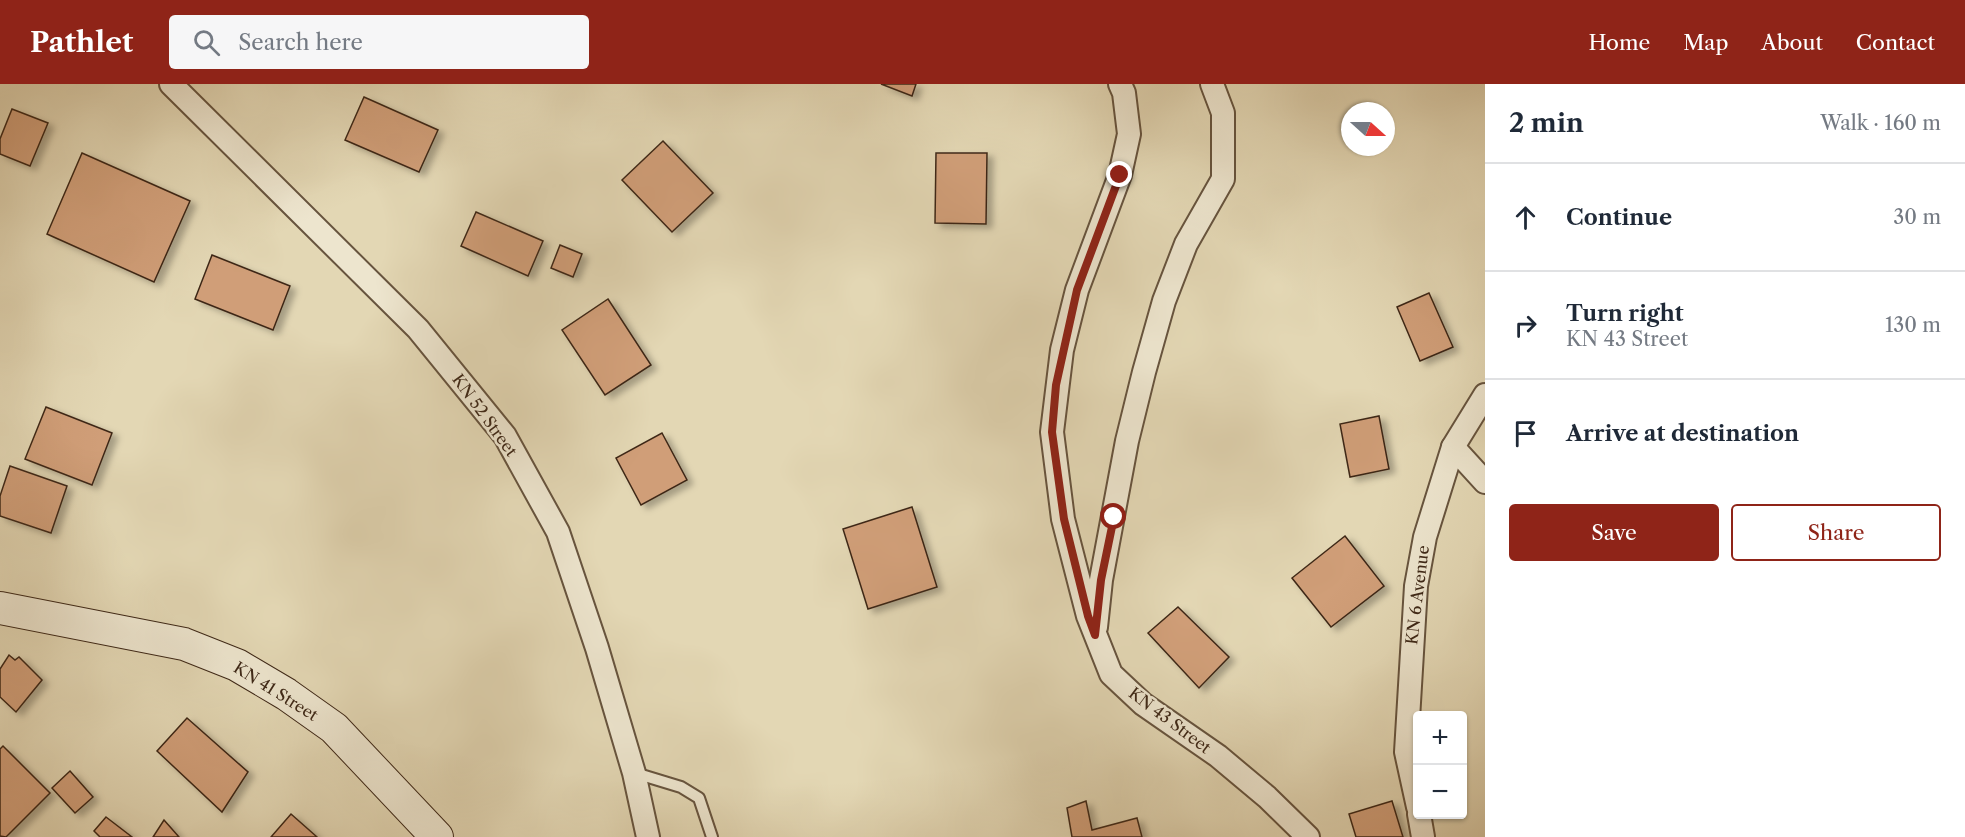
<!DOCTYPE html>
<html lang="en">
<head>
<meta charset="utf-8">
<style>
  :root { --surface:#fff; --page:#f6f6f7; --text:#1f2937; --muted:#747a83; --line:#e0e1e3; --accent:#8f2418 }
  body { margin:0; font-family:"Libre Caslon Text",serif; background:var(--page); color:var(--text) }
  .controls { position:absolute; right:18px; bottom:18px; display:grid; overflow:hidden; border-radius:6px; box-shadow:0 2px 4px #0004 }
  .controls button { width:54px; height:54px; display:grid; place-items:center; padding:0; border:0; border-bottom:2px solid var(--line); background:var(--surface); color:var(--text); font:30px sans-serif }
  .compass { position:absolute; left:1341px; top:18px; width:54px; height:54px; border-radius:50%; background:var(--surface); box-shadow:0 2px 4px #0004; rotate:111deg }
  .stop { position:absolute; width:18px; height:18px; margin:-14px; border:4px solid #8f2418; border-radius:50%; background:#fff }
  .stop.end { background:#8f2418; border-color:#fff; box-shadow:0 2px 6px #0008 }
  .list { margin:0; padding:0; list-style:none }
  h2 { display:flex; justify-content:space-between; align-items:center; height:78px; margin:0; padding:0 24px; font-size:26px }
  h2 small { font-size:20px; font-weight:400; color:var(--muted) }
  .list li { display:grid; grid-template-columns:39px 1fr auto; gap:18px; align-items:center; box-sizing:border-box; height:108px; padding:0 24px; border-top:2px solid var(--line) }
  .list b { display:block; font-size:22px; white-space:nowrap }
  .list p { margin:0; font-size:20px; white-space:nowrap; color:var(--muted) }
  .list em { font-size:20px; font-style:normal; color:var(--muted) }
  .actions { display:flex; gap:12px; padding:18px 24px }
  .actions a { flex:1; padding:14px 0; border:2px solid var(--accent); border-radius:6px; text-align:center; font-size:21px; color:var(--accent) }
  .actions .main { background:var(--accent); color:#fff }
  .icon { flex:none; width:33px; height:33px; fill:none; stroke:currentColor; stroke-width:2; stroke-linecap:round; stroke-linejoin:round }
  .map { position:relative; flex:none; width:1485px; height:753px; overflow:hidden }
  header { display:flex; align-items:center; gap:36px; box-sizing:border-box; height:84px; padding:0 30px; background:var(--accent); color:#fff }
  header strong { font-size:28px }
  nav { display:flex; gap:33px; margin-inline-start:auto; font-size:21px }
  .search { width:420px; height:54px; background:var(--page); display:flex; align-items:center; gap:15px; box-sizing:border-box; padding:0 21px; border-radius:6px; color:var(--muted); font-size:22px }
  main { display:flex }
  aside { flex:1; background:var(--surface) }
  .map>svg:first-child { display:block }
  .building { fill:#d09e78; stroke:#3e2817; stroke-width:1.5; filter:url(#shadow) }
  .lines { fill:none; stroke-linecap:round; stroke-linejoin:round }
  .service-casing { stroke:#67543e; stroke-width:14 }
  .minor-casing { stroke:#67543e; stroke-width:26 }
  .secondary-casing { stroke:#3e2817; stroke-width:34 }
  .service { stroke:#ede5ce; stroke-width:10 }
  .minor { stroke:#ede5ce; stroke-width:22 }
  .secondary { stroke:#ede5ce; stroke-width:32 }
  .route { stroke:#8f2418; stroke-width:8 }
  .labels { text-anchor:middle; stroke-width:5; stroke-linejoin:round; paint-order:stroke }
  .street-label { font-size:16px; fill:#3e2817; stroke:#ede5ce }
</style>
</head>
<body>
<header>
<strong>Pathlet</strong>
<div class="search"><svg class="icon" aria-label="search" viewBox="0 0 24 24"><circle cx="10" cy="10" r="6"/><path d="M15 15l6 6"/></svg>Search here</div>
<nav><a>Home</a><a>Map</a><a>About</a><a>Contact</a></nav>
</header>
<main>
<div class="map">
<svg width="1485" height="753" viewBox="0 0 1485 753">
  <defs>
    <filter id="shadow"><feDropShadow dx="6" dy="4" stdDeviation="3" flood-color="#0004"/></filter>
  </defs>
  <rect width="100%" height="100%" fill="#e3d7b4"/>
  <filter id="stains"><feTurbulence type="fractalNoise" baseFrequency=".00333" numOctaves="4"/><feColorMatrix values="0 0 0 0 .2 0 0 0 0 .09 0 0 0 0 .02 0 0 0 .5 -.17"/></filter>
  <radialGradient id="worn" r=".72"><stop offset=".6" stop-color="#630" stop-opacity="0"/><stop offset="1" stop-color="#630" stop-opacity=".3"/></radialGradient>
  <g class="building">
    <polygon points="881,0 916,0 912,12"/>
    <polygon points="364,13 438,46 419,88 345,56"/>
    <polygon points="12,25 48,39 30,82 0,70 0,55"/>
    <polygon points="663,57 713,109 672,148 622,96"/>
    <polygon points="82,69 190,117 154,198 47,150"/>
    <polygon points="936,69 987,69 986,140 935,139"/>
    <polygon points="476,128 543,157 528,192 461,162"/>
    <polygon points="560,161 582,170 573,193 551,184"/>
    <polygon points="212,171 290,202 273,246 195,215"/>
    <polygon points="1429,209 1453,263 1420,277 1397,223"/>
    <polygon points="608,215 651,281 605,311 562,246"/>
    <polygon points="46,323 112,349 92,401 25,375"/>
    <polygon points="1379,332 1389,385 1350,393 1340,340"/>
    <polygon points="662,349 687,396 641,421 616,374"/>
    <polygon points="10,382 67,402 51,449 0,432 0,412"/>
    <polygon points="912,423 937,503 868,525 843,445"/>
    <polygon points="1345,452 1384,502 1331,543 1292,494"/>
    <polygon points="1178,523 1229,573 1199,604 1148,549"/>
    <polygon points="9,571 15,576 19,573 42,596 16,628 0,613 0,585"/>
    <polygon points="187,634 248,688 222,728 157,667"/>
    <polygon points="3,662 50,709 6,753 0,752 0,665"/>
    <polygon points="70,687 93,713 75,729 52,704"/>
    <polygon points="1086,717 1092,746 1137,734 1142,753 1072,753 1067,724"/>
    <polygon points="1392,717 1403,753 1356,753 1349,730"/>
    <polygon points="291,730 317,753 271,753"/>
    <polygon points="106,733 132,753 100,753 94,747"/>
    <polygon points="164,736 179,753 153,753"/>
  </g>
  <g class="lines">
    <g class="service-casing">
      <polyline id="service" points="635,689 681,703 699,714 712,753"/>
    </g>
    <g class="minor-casing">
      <g id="minor">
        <polyline points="171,0 418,245 505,352 558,448 597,564 634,689 648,753"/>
        <polyline points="1120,0 1124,9 1129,50 1120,91 1077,206 1062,266 1052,348 1063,435 1088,532 1111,590 1143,620 1218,672 1267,713 1308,753"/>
        <polyline points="1453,363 1485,398"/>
        <polyline points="1096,543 1101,496 1127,357 1144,288 1164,217 1186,160 1223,95 1223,29 1212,0"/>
        <polyline points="1418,723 1406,668 1416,502 1425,453 1453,363 1485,311"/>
        <polyline points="1419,730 1423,753"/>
      </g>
    </g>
    <g class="secondary-casing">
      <polyline id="secondary" points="0,524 184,560 237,581 286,610 334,644 437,753"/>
    </g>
    <use href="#service" class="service"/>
    <use href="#minor" class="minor"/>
    <use href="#secondary" class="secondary"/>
  </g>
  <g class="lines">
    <polyline class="route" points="1114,433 1101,496 1095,551 1088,532 1064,435 1052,348 1056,301 1077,206 1120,91"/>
  </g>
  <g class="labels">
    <g class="street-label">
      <text transform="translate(485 331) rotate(54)" y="6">KN 52 Street</text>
      <text transform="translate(1417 511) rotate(-83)" y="6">KN 6 Avenue</text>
      <text transform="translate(276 607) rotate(32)" y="6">KN 41 Street</text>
      <text transform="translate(1170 636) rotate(37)" y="6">KN 43 Street</text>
    </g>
  </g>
  <rect width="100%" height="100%" filter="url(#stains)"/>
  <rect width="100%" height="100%" fill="url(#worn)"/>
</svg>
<div class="controls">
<button>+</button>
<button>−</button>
</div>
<svg class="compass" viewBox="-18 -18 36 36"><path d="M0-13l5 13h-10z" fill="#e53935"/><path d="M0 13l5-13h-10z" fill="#747a83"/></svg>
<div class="stop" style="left:1114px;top:433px"></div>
<div class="stop end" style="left:1120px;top:91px"></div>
</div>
<aside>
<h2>2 min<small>Walk · 160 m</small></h2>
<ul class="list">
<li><svg class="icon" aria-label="ahead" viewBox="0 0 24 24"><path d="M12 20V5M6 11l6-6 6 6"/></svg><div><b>Continue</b></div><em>30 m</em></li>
<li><svg class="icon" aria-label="right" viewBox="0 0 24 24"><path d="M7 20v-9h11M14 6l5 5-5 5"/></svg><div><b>Turn right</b><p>KN 43 Street</p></div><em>130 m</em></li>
<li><svg class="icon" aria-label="arrive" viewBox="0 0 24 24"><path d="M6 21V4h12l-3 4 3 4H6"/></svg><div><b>Arrive at destination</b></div></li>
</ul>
<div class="actions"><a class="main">Save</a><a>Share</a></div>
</aside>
</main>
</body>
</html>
